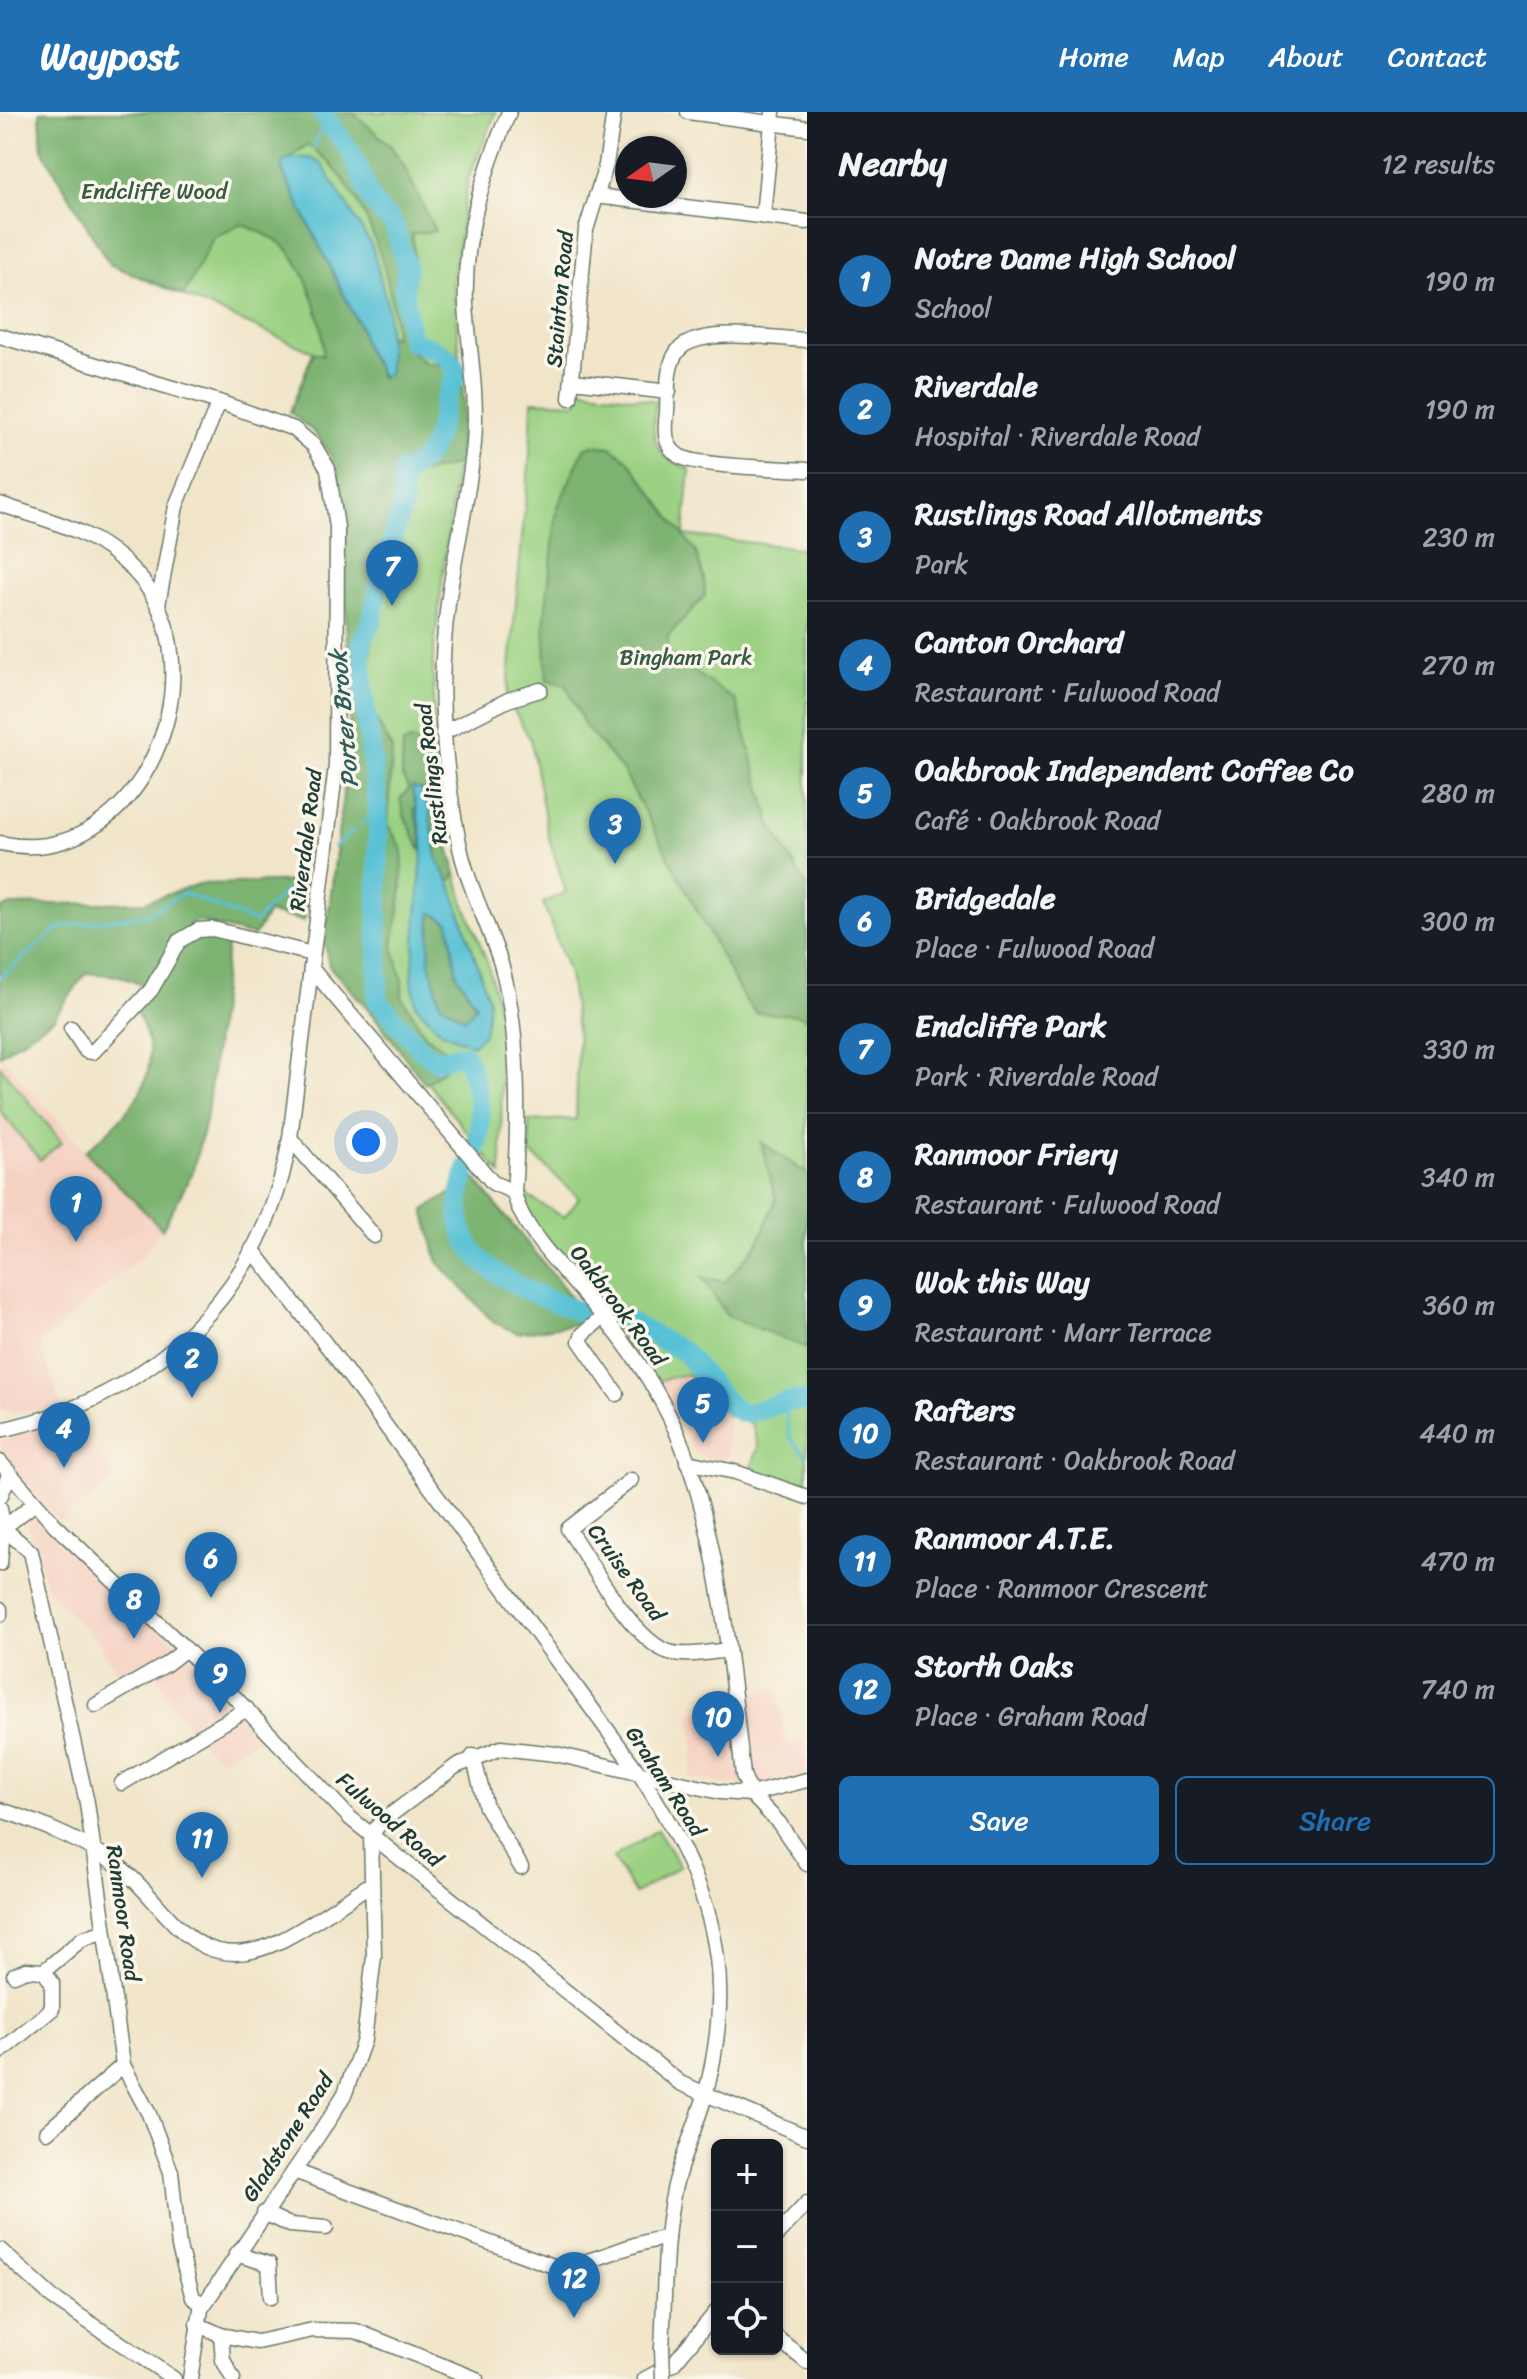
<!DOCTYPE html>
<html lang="en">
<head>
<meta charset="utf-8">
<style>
  :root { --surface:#171b24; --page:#20242c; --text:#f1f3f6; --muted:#9ea1a6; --line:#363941; --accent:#1f6fb2 }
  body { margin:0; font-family:Sriracha,sans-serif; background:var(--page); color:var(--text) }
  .controls { position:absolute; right:24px; bottom:24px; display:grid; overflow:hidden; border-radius:12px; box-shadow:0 2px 6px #0004 }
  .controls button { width:72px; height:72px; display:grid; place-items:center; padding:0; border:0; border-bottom:2px solid var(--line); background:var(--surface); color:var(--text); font:40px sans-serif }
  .compass { position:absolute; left:615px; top:24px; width:72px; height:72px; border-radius:50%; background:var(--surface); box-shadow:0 2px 6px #0004; rotate:256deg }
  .you { position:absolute; left:366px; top:1030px; width:28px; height:28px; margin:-20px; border:6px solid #fff; border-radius:50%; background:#1a73e8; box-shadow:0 0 0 12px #1a73e833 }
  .badge { display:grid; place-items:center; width:52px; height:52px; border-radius:50%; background:var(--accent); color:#fff; font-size:26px; font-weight:700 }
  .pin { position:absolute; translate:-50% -66px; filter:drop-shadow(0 2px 4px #0008) }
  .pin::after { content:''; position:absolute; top:42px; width:28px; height:24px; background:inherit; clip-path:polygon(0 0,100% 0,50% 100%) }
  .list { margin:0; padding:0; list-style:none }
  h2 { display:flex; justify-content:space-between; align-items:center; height:104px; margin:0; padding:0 32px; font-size:34px }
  h2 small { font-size:26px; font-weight:400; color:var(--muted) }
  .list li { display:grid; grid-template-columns:52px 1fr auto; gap:24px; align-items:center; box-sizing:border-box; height:128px; padding:0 32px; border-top:2px solid var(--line) }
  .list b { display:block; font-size:30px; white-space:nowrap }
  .list p { margin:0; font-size:26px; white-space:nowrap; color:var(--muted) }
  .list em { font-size:26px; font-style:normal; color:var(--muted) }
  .actions { display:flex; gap:16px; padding:24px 32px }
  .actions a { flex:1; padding:18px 0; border:2px solid var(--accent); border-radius:12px; text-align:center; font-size:28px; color:var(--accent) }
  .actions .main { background:var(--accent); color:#fff }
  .icon { flex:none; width:44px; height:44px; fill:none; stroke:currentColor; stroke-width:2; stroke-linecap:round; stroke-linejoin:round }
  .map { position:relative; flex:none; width:807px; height:2267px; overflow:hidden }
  header { display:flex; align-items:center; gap:48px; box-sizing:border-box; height:112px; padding:0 40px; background:var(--accent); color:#fff }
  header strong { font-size:38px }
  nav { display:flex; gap:44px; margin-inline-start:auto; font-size:28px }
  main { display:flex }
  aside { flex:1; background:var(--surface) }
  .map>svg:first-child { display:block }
  .built { fill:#f5d2c2 }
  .green { fill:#9bd183; stroke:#5d875c; stroke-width:2 }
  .forest { fill:#7cb371; stroke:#4e7852; stroke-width:2; fill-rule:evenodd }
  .water { fill:#59c1d6; stroke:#3c7f85; stroke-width:2; fill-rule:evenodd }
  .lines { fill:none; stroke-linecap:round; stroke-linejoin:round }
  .stream { stroke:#59c1d6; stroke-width:3 }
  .river { stroke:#59c1d6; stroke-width:20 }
  .minor-casing { stroke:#687868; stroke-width:17 }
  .minor { stroke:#fff; stroke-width:14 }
  .minor-bridge-casing { stroke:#687868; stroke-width:17; stroke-linecap:butt }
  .minor-bridge { stroke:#fff; stroke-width:14 }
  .labels { text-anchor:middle; stroke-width:7; stroke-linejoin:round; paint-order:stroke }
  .park-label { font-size:22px; fill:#385b44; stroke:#fbf7ec }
  .street-label { font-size:22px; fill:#1f3d34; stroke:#fbf7ec }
  .water-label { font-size:24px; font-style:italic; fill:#2e5e5c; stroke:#fbf7ec }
</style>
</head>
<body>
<header>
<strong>Waypost</strong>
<nav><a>Home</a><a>Map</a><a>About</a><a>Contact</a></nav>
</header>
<main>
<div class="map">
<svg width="807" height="2267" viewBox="0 0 807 2267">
  <rect width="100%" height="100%" fill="#fbf7ec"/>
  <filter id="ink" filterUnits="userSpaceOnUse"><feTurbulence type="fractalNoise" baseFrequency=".0125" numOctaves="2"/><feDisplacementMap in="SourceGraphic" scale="16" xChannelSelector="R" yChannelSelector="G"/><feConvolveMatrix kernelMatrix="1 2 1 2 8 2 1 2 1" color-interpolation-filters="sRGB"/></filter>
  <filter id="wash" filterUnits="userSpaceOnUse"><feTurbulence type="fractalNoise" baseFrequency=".006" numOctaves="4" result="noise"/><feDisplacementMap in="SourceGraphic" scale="32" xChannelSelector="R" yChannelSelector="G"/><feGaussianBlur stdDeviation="1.8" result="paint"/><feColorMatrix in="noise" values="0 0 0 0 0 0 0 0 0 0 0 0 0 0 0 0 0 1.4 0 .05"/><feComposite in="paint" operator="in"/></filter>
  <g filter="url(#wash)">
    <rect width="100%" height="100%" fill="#f1e5c9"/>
    <g class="built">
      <polygon points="0,943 85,1039 162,1117 142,1144 40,1231 61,1294 18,1300 0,1298"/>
      <polygon points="687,1262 728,1304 728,1347 707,1347 694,1339 656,1269"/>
      <polygon points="68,1303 117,1366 59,1410 0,1339 0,1329"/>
      <polygon points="34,1402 86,1453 179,1534 260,1626 219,1648 195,1624 163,1577 157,1562 126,1577 100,1532 49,1480 26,1409"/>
      <polygon points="778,1577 786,1631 807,1630 807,1664 755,1674 690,1667 694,1636 690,1600 737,1593 736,1583"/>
    </g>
    <g class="green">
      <path d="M 40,0 L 496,0 L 468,67 L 453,170 L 464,292 L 433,544 L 434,623 L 444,716 L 463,788 L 488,852 L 502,914 L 501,1062 C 457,1009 416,955 373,902 C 354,878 331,863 325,832 L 350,624 L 343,406 L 331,344 L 315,321 L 290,300 L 313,240 L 109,152 L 42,37 Z"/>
      <path d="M 579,277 L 656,289 C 650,326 653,344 690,357 L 684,423 L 807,437 L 807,1379 L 750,1362 L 758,1334 L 752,1312 L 728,1304 L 687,1262 L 656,1269 L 522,1101 L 517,1078 L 564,1105 L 579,1086 L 530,1040 L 529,1009 L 576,1007 L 578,926 L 569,862 L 543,791 L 566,780 L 548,723 L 531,629 L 507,586 L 530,342 L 532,289 L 577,291 Z"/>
      <polygon points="0,954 62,1030 40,1048 0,999"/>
      <polygon points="657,1718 680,1754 635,1782 613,1746"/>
    </g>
    <g class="forest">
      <path d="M 40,0 L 352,0 L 390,33 L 402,50 L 435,119 L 412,122 C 418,157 408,198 406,234 L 425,251 L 461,255 L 464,292 L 458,352 L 408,365 L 409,399 L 371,527 L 371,576 L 374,603 L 392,637 L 388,713 L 403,738 L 401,785 L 393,833 L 402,868 L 402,885 L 425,923 L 448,939 L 448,954 L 425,972 L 372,901 L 329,854 L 325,832 L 350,624 L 343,406 L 331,344 L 315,321 L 290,300 L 314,240 L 323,243 C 326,214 307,160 287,137 C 276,125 256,119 242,112 L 213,126 L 184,183 L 109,152 L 42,37 ZM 307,33 C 362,67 394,163 395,225 L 389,223 L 389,261 L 381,266 C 373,246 364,240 361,218 L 282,58 L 282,51 Z"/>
      <polygon points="592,333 611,335 628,348 696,440 704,466 705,484 668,524 668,541 736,589 771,713 807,775 807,908 799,903 756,901 744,887 623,659 585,614 566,573 547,568 544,513 557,397 584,336"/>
      <polygon points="413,628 436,645 444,716 456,761 450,770 438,750 429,699 414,697 422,728 421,738 404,704 400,687 409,677 402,665 403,632"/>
      <path d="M 312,769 L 304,809 L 268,801 L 254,824 L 196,809 L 168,831 L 176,838 L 194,825 L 228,827 L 207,1002 L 192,1062 L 162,1117 L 85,1039 C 137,998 174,953 130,891 L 144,874 L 120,864 L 86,861 L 53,907 L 0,943 L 0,797 L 11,793 L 145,790 L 199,772 Z"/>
      <polygon points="431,800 449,810 457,863 476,894 465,907 440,891 429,849"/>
      <polygon points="761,1030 807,1062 807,1236 727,1204 702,1165 725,1170 757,1133 776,1088"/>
      <polygon points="463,1052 589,1207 576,1212 518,1221 494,1211 438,1150 424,1098 456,1078"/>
    </g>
    <g class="water">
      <path d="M 291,46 L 310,46 L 321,51 L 372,134 L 388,197 L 389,261 L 382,266 C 373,245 364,242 361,217 L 282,58 L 282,51 Z"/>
      <path d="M 412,675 L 421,678 L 429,699 L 438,750 L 450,770 L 489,888 L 484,922 L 472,933 L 440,919 L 416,893 L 412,867 L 423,731 ZM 431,800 L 449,810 L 457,863 L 476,893 L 465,907 L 440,891 L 429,849 Z"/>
    </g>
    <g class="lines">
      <g class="stream">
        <polyline points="313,36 326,7"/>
        <polyline points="399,348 402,362"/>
        <polyline points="376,679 381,680"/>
        <polyline points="361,712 378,697"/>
        <polyline points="334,735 353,719"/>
        <polyline points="0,865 60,815 148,802 184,781 255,810 293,771"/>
        <polyline points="465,944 466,929"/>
        <polyline points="783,1286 790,1326 806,1344"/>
      </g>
      <g class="river">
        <path d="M 321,0 L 351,40 L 372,89 L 394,113 L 407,157 L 404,179 L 411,229 C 432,236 451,240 457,263 C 431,302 450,341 402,362 L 403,394 L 381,461 L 372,509 L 361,529 L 363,577 L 378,697 L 378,889 L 421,937 L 437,949 L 456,943 L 465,944 C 477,972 486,1008 475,1037"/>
        <path d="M 468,1055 C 431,1149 517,1175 583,1201"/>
        <path d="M 626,1208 L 685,1241 L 729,1293 L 742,1301 C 771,1299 776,1286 807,1289"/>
      </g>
    </g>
  </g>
  <g filter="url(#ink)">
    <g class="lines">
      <g class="minor-casing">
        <g id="minor">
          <path d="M 509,0 C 483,63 463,123 466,193 C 469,239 478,283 474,331 C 469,385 455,438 448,492 C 437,569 443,650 458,726 C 466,771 488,810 501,852 C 520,916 519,1013 514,1080 C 521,1120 575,1169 601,1202 C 624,1229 646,1260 663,1292 C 717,1391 730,1550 743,1663 L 751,1682 L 779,1711 L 807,1752"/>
          <polyline points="688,0 807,16"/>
          <polyline points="596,84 807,110"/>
          <polyline points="763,104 773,0"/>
          <path d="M 0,224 L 219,290 L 294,317 L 314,334 L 328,357 L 337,415 L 336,654 L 290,1026 C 264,1182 152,1286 0,1318"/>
          <path d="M 807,228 C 776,227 696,213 677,240 C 666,255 668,281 667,300 C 665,316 663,334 679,344 C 698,355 781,356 807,358"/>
          <polyline points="573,269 669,280"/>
          <polyline points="570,286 586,118 606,53 614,0"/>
          <path d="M 0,392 C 51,410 94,417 134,459 C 226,555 141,762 0,731"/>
          <polyline points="158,493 176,394 219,290"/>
          <polyline points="443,621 508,588 540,578"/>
          <polyline points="311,856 493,1071 514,1080"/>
          <polyline points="71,916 86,939 93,940 151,878 179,829 198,818 213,817 312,842"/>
          <polyline points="290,1026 374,1124"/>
          <path d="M 252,1137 L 334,1243 L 641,1664 C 709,1771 739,1853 706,1980 C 697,2013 681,2045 674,2078 C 663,2130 665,2184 662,2236"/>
          <polyline points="604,1204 583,1222 580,1229 617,1282"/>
          <polyline points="0,1350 55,1413 222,1572 350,1706 680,1971 807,2025"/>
          <polyline points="687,1350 735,1360 807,1385"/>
          <path d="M 631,1368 L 568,1417 C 591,1450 630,1524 666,1539 C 685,1546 708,1540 728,1538"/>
          <polyline points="0,1385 9,1363"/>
          <polyline points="0,1396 3,1416 34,1392"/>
          <polyline points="3,1416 31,1440 87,1691 123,1953 149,2002 171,2060 179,2135 193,2186 203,2192"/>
          <polyline points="0,1452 3,1416"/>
          <polyline points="0,1497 0,1503"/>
          <polyline points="96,1593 165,1553 186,1537"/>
          <polyline points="473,1644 486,1695 521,1755"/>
          <polyline points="122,1671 247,1597"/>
          <path d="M 0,1698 C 31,1707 90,1732 116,1752 C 169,1791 191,1870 278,1830 C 310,1815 341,1791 371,1772"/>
          <polyline points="14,1863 26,1858 44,1859 82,1827 104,1819"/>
          <polyline points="0,1940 52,1897 52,1871 44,1859"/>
          <polyline points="47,2020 123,1953"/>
          <path d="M 294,2059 L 556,2155 C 595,2152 629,2130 667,2126"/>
          <polyline points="264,2101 290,2113 326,2116"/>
          <polyline points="777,2123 807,2091"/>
          <polyline points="0,2138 53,2186 174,2267"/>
          <polyline points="236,2142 269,2152 271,2185"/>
          <polyline points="197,2212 221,2223 257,2230 313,2218 356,2219 476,2267"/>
          <polyline points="221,2223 223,2248 233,2267"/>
          <polyline points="777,2226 807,2250"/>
          <polyline points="190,2267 201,2197 332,2003 345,1981 364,1928 374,1844 371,1723 381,1710 456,1654 501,1636 556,1642 720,1680 751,1682 807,1668"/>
          <polyline points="645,2267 673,2252 717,2199"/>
        </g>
      </g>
      <use href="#minor" class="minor"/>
      <g class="minor-bridge-casing">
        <polyline id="minor-bridge" points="662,2236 663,2267"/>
      </g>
      <use href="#minor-bridge" class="minor-bridge"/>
    </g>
  </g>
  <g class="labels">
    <g class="park-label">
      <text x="154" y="87">Endcliffe Wood</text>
      <text x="686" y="553">Bingham Park</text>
    </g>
    <g class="street-label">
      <text transform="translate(559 187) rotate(-85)" y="8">Stainton Road</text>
      <text transform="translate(431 662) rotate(-97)" y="8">Rustlings Road</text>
      <text transform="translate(305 728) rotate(-83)" y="8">Riverdale Road</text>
      <text transform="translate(619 1193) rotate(53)" y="8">Oakbrook Road</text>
      <text transform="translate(627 1460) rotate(54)" y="8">Cruise Road</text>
      <text transform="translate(666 1669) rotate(57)" y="8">Graham Road</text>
      <text transform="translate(390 1707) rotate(41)" y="8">Fulwood Road</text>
      <text transform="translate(124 1801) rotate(82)" y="8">Ranmoor Road</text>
      <text transform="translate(287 2025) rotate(-57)" y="8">Gladstone Road</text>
    </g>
    <g class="water-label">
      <text transform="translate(344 607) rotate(-95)" y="8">Porter Brook</text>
    </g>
  </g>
</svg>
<div class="controls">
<button>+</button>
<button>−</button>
<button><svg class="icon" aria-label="locate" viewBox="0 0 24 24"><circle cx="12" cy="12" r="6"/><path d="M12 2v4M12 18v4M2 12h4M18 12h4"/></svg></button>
</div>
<svg class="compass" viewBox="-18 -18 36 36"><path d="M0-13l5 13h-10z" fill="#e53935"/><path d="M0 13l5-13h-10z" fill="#9ea1a6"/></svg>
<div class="you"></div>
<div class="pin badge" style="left:76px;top:1130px">1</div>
<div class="pin badge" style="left:192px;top:1286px">2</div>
<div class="pin badge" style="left:615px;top:752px">3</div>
<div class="pin badge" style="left:64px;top:1356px">4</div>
<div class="pin badge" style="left:703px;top:1331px">5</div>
<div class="pin badge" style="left:211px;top:1486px">6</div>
<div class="pin badge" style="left:392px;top:494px">7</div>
<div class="pin badge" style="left:134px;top:1527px">8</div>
<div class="pin badge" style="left:220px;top:1601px">9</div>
<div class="pin badge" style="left:718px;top:1645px">10</div>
<div class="pin badge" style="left:202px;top:1766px">11</div>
<div class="pin badge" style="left:574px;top:2206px">12</div>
</div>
<aside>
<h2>Nearby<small>12 results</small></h2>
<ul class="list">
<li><span class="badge">1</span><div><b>Notre Dame High School</b><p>School</p></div><em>190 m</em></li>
<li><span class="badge">2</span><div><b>Riverdale</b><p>Hospital · Riverdale Road</p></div><em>190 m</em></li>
<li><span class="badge">3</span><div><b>Rustlings Road Allotments</b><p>Park</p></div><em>230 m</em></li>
<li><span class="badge">4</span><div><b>Canton Orchard</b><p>Restaurant · Fulwood Road</p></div><em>270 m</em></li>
<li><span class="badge">5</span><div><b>Oakbrook Independent Coffee Co</b><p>Café · Oakbrook Road</p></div><em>280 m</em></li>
<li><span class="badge">6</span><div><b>Bridgedale</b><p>Place · Fulwood Road</p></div><em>300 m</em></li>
<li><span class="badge">7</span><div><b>Endcliffe Park</b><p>Park · Riverdale Road</p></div><em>330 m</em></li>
<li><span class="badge">8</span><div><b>Ranmoor Friery</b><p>Restaurant · Fulwood Road</p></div><em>340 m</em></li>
<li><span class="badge">9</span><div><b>Wok this Way</b><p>Restaurant · Marr Terrace</p></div><em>360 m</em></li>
<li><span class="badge">10</span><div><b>Rafters</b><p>Restaurant · Oakbrook Road</p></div><em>440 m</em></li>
<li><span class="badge">11</span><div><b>Ranmoor A.T.E.</b><p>Place · Ranmoor Crescent</p></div><em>470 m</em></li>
<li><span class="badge">12</span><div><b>Storth Oaks</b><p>Place · Graham Road</p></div><em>740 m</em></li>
</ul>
<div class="actions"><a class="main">Save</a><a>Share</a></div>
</aside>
</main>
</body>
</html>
